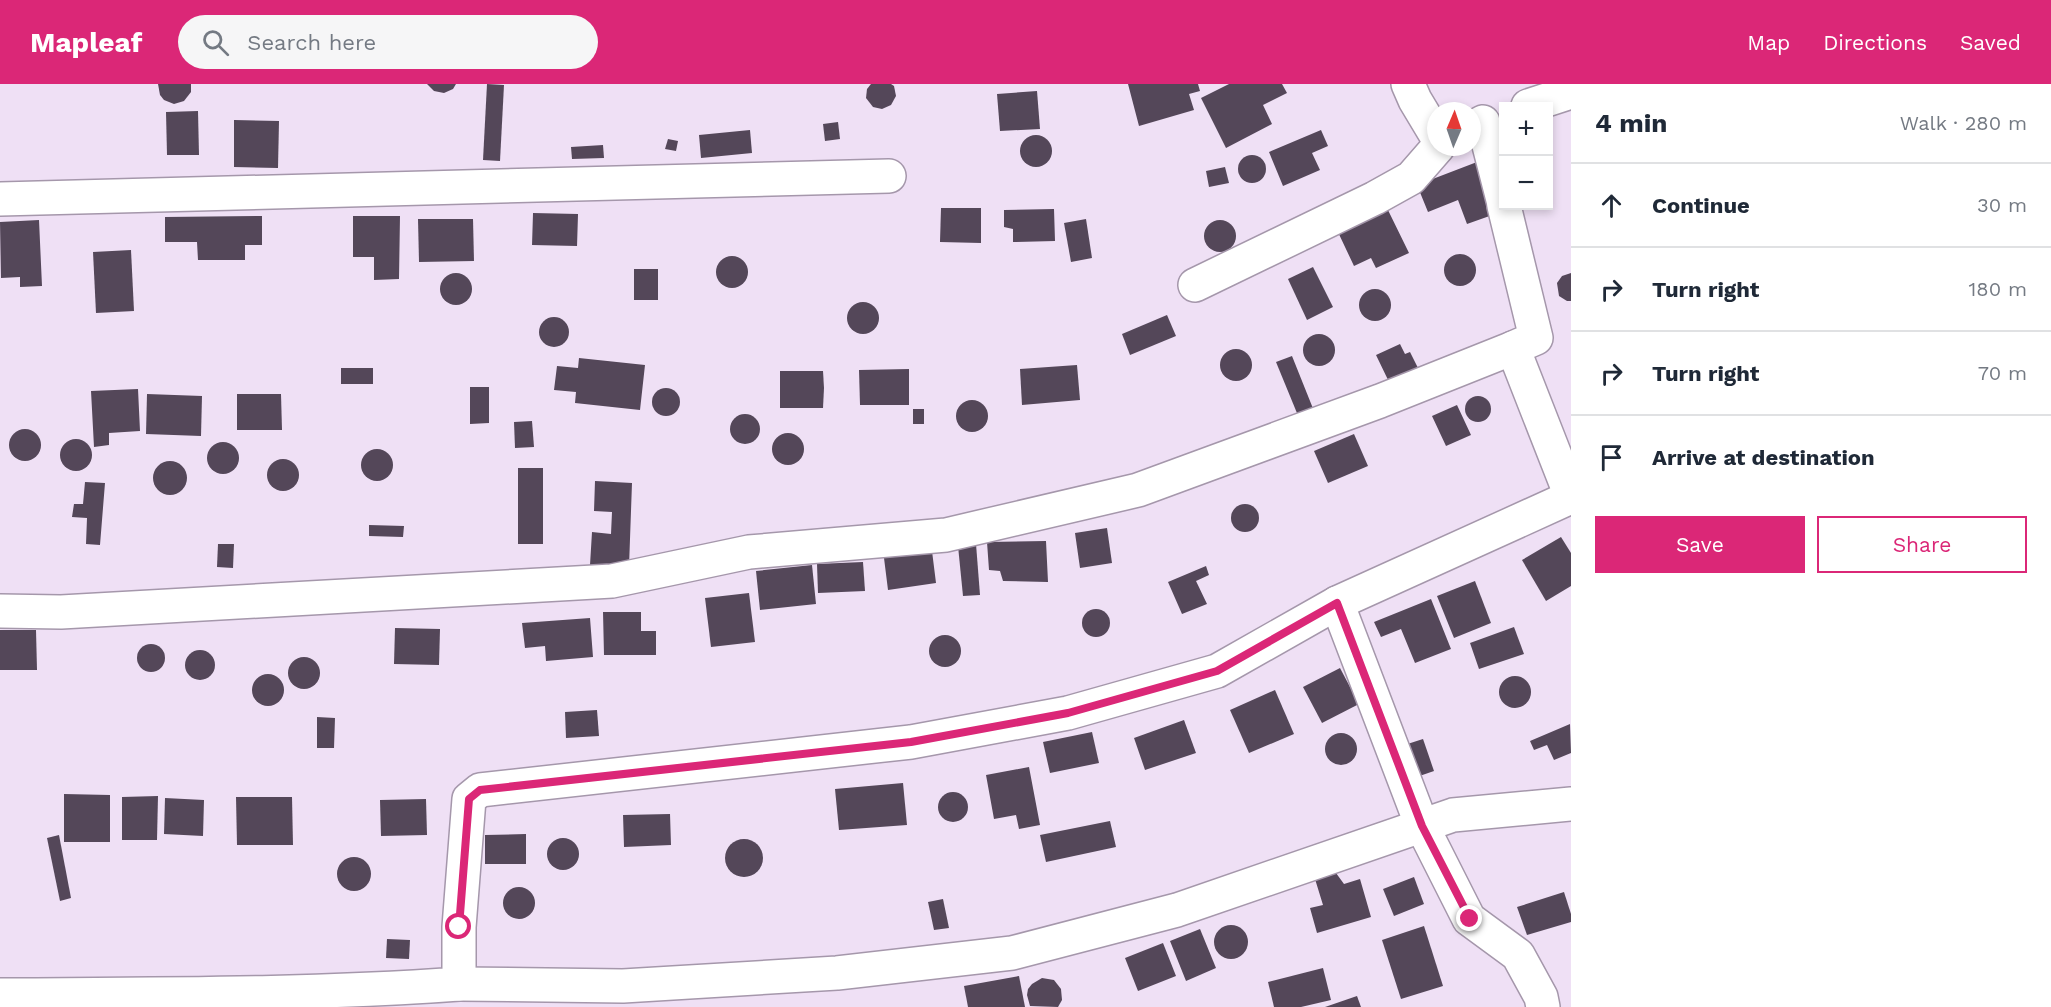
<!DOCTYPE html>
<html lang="en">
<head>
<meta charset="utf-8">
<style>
  :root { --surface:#fff; --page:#f6f6f7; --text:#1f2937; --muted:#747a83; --line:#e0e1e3; --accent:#db2777 }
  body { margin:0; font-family:"Work Sans",sans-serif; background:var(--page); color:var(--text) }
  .controls { position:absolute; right:18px; top:18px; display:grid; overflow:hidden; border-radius:0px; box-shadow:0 3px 9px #0003 }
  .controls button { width:54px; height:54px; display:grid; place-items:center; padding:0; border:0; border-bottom:2px solid var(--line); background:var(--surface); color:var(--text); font:30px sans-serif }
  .compass { position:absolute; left:1427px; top:18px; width:54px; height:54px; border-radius:50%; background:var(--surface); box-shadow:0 3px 9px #0003; rotate:2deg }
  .stop { position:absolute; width:18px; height:18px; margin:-14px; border:4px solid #db2777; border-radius:50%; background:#fff }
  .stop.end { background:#db2777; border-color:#fff; box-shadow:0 2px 6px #0008 }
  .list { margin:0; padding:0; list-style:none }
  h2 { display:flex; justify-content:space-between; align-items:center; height:78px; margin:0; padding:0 24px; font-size:26px }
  h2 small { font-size:20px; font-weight:400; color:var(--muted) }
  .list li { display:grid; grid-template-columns:39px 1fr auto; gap:18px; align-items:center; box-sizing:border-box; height:84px; padding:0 24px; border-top:2px solid var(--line) }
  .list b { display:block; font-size:22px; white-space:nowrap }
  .list em { font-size:20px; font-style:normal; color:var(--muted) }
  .actions { display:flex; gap:12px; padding:18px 24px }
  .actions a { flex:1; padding:14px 0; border:2px solid var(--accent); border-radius:0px; text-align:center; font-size:21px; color:var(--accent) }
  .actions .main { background:var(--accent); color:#fff }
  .icon { flex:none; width:33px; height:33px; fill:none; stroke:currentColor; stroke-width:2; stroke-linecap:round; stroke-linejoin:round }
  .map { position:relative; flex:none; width:1571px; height:923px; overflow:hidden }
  header { display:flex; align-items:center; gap:36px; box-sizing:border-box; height:84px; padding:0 30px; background:var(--accent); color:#fff }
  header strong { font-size:28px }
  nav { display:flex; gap:33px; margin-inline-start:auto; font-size:21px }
  .search { width:420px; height:54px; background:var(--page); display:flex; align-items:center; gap:15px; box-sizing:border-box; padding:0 21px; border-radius:33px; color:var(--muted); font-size:22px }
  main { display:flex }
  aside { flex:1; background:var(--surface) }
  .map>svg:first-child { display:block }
  .building { fill:#544759 }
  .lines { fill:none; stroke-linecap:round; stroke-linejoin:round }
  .street-casing { stroke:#a597ab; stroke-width:36 }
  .street { stroke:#fff; stroke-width:33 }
  .route { stroke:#db2777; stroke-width:8 }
</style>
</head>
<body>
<header>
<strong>Mapleaf</strong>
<div class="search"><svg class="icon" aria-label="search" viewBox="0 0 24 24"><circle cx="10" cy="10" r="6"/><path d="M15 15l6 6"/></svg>Search here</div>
<nav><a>Map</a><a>Directions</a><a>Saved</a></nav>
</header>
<main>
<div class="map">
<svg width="1571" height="923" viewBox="0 0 1571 923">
  <rect width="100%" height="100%" fill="#efe0f5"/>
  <g class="building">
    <polygon points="158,0 191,0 191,8 184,17 174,20 164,16 160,11"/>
    <polygon points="427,0 456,0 453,5 444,9 434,7"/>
    <polygon points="487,0 504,1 500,77 483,76"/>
    <polygon points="871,0 891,0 894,2 896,12 891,21 882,25 873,23 866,14 867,5"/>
    <polygon points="1128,0 1198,0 1200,7 1189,10 1194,26 1139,42"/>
    <polygon points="1229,0 1282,0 1287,9 1263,21 1272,40 1226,64 1201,14"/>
    <polygon points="1037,7 1040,45 1000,47 997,10"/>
    <polygon points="198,27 199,71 167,71 166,28"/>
    <polygon points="234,36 279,37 278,84 234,83"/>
    <polygon points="838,38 840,55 825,57 823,40"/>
    <polygon points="750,46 752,69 701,74 699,51"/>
    <polygon points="1321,46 1328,62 1312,69 1320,86 1283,102 1269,68"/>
    <circle cx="1036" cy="67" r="16"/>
    <polygon points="668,55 678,57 676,67 665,65"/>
    <polygon points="603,61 604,74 572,75 571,63"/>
    <circle cx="1252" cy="85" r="14"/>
    <polygon points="1477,78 1498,129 1467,140 1458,116 1428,128 1417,101"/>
    <polygon points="1225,83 1229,99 1209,103 1206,87"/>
    <polygon points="1386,122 1409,169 1376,184 1371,174 1354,182 1337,146"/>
    <polygon points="941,124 981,124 981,159 940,158"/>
    <polygon points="1054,125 1055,157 1013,158 1013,145 1004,143 1004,126"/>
    <polygon points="533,129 578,130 577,162 532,161"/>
    <polygon points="262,132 262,161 245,161 245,176 198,176 197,158 165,158 165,133"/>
    <polygon points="353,132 400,132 399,195 374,196 374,173 353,173"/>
    <polygon points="418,135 473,135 474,177 419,178"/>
    <polygon points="1086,135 1092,174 1071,178 1064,139"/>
    <polygon points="39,136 42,202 20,203 20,193 1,194 0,138"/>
    <circle cx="1220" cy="152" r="16"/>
    <polygon points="131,166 134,227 96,229 93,168"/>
    <circle cx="1460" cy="186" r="16"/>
    <circle cx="732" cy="188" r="16"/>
    <polygon points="1313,183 1333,223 1307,236 1288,195"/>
    <rect x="634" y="185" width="24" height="31"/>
    <polygon points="1571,189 1571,217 1567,217 1559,212 1557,199 1562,192"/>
    <circle cx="456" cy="205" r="16"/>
    <circle cx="1375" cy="221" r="16"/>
    <circle cx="863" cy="234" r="16"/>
    <polygon points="1167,231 1176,252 1130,271 1122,250"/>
    <circle cx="554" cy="248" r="15"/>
    <circle cx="1319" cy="266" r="16"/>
    <polygon points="1400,260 1405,270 1410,268 1419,286 1390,300 1376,271"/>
    <circle cx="1236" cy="281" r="16"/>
    <polygon points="1292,272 1314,327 1299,334 1276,278"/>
    <polygon points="579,274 645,281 640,326 575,319 576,308 554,306 557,282 578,284"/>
    <polygon points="1077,281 1080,316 1022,321 1020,285"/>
    <rect x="341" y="284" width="32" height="16"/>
    <polygon points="909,285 909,321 860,321 859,286"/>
    <polygon points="780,287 823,287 824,304 823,324 780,324"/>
    <polygon points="470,303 489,303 489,339 470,340"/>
    <circle cx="666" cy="318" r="14"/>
    <polygon points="138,305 140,347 109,349 109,361 94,363 91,307"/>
    <polygon points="147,310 202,312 201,352 146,350"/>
    <polygon points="237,310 281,310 282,346 237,346"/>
    <circle cx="1478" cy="325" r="13"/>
    <circle cx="972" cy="332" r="16"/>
    <polygon points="1457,321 1471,351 1446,362 1432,332"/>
    <rect x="913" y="325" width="11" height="15"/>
    <circle cx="745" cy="345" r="15"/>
    <polygon points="532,337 534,363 515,364 514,338"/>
    <circle cx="25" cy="361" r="16"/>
    <circle cx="788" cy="365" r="16"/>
    <polygon points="1354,350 1368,382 1328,399 1314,367"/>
    <circle cx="76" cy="371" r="16"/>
    <circle cx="223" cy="374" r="16"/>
    <circle cx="377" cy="381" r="16"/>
    <circle cx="283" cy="391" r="16"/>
    <circle cx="170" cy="394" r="17"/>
    <rect x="518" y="384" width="25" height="76"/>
    <polygon points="595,397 632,399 629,483 590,481 592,448 611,450 612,428 594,427"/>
    <polygon points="85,398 105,399 100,461 86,460 87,434 72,433 74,420 83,420"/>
    <circle cx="1245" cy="434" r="14"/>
    <polygon points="369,441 404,442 403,453 369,452"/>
    <polygon points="1107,444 1112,479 1080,484 1075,449"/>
    <polygon points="1561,453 1571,469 1571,502 1546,517 1522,476"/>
    <polygon points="1046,457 1048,498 1003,497 1000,487 989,486 987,458"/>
    <polygon points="218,460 234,460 233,484 217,483"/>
    <polygon points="976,460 980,511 963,512 958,462"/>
    <polygon points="932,467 936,499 888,506 884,474"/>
    <polygon points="863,478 865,507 818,509 817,480"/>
    <polygon points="812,481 816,520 760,526 756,487"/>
    <polygon points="1206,482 1209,491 1196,497 1207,520 1182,530 1168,498"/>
    <polygon points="1475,497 1491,539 1454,554 1437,512"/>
    <polygon points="749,509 755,558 711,563 705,514"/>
    <polygon points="1431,515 1451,565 1415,579 1401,545 1381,553 1374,538"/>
    <circle cx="1096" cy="539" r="14"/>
    <polygon points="603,528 641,528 641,547 656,547 656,571 604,571"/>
    <polygon points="590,534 593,573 546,577 545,562 525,564 522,539"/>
    <polygon points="1514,543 1524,570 1479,585 1470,559"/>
    <polygon points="395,544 440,545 439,581 394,580"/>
    <polygon points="0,546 36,546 37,586 0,586"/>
    <circle cx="945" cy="567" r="16"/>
    <circle cx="151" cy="574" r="14"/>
    <circle cx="200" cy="581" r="15"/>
    <circle cx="304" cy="589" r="16"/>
    <polygon points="1340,584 1359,620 1322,639 1303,603"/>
    <circle cx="268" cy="606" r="16"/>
    <circle cx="1515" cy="608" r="16"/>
    <polygon points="1275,606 1294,650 1249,669 1230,626"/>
    <polygon points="597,626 599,652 566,654 565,628"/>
    <polygon points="317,633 335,634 334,664 317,664"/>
    <polygon points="1184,636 1196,669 1145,686 1134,654"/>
    <polygon points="1570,640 1571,669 1554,676 1547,661 1534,666 1530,657"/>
    <polygon points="1092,648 1099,679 1050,689 1043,658"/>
    <circle cx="1341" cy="665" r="16"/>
    <polygon points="1423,655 1434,687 1405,697 1395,664"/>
    <polygon points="1029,683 1040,741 1019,745 1016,731 994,735 986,691"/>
    <polygon points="903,699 907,741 839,746 835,705"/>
    <circle cx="953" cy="723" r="15"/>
    <polygon points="64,710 110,711 110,758 64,758"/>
    <polygon points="158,712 157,756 122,756 122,713"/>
    <polygon points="236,713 292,713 293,761 237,761"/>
    <polygon points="165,714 204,716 203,752 164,750"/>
    <polygon points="426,715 427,751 381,752 380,716"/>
    <polygon points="670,730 671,761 624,763 623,731"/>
    <polygon points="1110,737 1116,763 1046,778 1040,751"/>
    <polygon points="526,750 526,780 485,780 485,751"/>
    <polygon points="59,751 71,814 60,817 47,754"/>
    <circle cx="563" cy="770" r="16"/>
    <circle cx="744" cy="774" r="19"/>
    <circle cx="354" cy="790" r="17"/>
    <polygon points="1336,789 1344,800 1360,795 1371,833 1317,849 1310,824 1323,821 1315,795"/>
    <polygon points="1414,793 1424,820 1394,832 1383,805"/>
    <circle cx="519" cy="819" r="16"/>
    <polygon points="1564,808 1571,830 1571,838 1527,851 1517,823"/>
    <polygon points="943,815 949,844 934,846 928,818"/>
    <circle cx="1231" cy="858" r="17"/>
    <polygon points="1424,842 1443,902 1401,915 1382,856"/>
    <polygon points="1200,845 1216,884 1186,897 1170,857"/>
    <polygon points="387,855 410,856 409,875 386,874"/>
    <polygon points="1163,859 1176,892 1138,907 1125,874"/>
    <polygon points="1323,884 1331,916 1301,923 1274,923 1268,898"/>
    <polygon points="1019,892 1025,923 968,923 964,902"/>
    <polygon points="1042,894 1054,896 1061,905 1062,916 1058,923 1030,922 1027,911 1028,905 1032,900"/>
    <polygon points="1357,912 1361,923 1325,923"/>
  </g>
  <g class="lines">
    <g class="street-casing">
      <g id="street">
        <polyline points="1408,0 1415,16 1436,51"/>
        <polyline points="1528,22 1571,8"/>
        <polyline points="1472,44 1483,38 1504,120"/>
        <polyline points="0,115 889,92"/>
        <polyline points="1504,122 1536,254 1513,264 1571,412"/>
        <polyline points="1195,201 1375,114 1411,94 1438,63"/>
        <polyline points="1337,519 1422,742 1469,835 1518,871 1541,913 1543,923"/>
        <polyline points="0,527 61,528 612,497 749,468 946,451 1138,406 1380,317 1513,264"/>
        <polyline points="459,900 623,902 837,889 1012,869 1177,826 1453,731 1571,720"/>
        <path d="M 0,911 C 153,910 307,911 459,900 L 459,843 L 469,715 L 480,706 L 911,658 L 1068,629 L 1217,587 L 1337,519 L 1571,413"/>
      </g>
    </g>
    <use href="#street" class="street"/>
  </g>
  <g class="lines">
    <polyline class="route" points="459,843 469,715 480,706 911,658 1068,629 1217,587 1337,519 1422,742 1470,835"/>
  </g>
</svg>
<div class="controls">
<button>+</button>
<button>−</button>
</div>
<svg class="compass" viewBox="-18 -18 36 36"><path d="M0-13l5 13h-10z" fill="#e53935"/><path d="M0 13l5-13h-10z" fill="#747a83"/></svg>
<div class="stop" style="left:459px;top:843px"></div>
<div class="stop end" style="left:1470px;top:835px"></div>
</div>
<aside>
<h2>4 min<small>Walk · 280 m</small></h2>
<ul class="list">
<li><svg class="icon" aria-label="ahead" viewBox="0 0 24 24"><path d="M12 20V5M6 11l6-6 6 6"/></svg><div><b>Continue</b></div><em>30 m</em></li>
<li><svg class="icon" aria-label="right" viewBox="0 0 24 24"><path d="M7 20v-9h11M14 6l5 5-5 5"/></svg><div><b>Turn right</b></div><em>180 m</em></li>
<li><svg class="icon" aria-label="right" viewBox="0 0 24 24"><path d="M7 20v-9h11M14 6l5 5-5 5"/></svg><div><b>Turn right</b></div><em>70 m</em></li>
<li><svg class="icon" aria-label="arrive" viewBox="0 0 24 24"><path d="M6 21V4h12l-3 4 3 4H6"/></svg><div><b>Arrive at destination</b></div></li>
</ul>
<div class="actions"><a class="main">Save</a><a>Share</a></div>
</aside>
</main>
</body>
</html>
